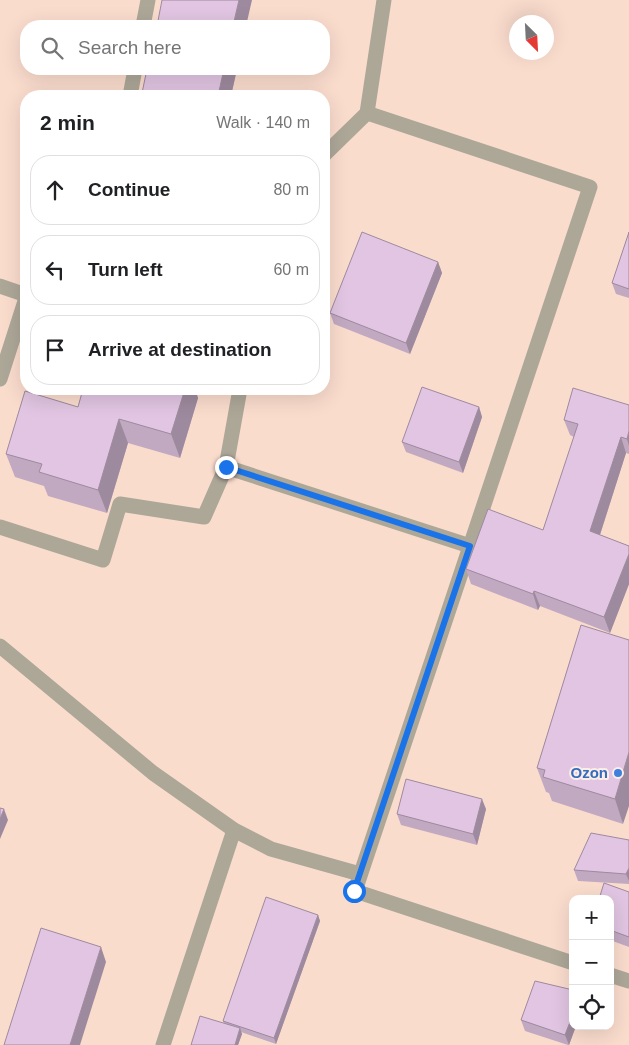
<!DOCTYPE html>
<html lang="en">
<head>
<meta charset="utf-8">
<style>
  :root { --surface:#fff; --page:#f6f6f6; --text:#202124; --muted:#757577; --line:#e0e0e0 }
  body { margin:0; font-family:Helvetica,sans-serif; background:var(--page); color:var(--text) }
  .controls { position:absolute; right:15px; bottom:15px; display:grid; overflow:hidden; border-radius:10px; box-shadow:0 5px 20px #0002 }
  .controls button { width:45px; height:45px; display:grid; place-items:center; padding:0; border:0; border-bottom:1px solid var(--line); background:var(--surface); color:var(--text); font:25px sans-serif }
  .compass { position:absolute; left:509px; top:15px; width:45px; height:45px; border-radius:50%; background:var(--surface); box-shadow:0 5px 20px #0002; rotate:156deg }
  .stop { position:absolute; width:15px; height:15px; margin:-11px; border:4px solid #1a73e8; border-radius:50%; background:#fff }
  .stop.end { background:#1a73e8; border-color:#fff; box-shadow:0 1px 5px #0008 }
  .list { margin:0; padding:0; list-style:none }
  h2 { display:flex; justify-content:space-between; align-items:center; height:65px; margin:0; padding:0 20px; font-size:21px }
  h2 small { font-size:16px; font-weight:400; color:var(--muted) }
  .list li { display:grid; grid-template-columns:32px 1fr auto; gap:15px; align-items:center; box-sizing:border-box; height:70px; margin:0 10px 10px; padding:0 10px; border:1px solid var(--line); border-radius:20px }
  .list b { display:block; font-size:19px; white-space:nowrap }
  .list em { font-size:16px; font-style:normal; color:var(--muted) }
  .icon { flex:none; width:28px; height:28px; fill:none; stroke:currentColor; stroke-width:2; stroke-linecap:round; stroke-linejoin:round }
  .map { position:relative; flex:none; width:629px; height:1045px; overflow:hidden }
  .search { position:absolute; background:var(--surface); box-shadow:0 5px 20px #0002; left:20px; top:20px; width:310px; height:55px; display:flex; align-items:center; gap:12px; box-sizing:border-box; padding:0 18px; border-radius:20px; color:var(--muted); font-size:19px }
  .panel { position:absolute; background:var(--surface); box-shadow:0 5px 20px #0002; left:20px; top:90px; width:310px; height:305px; border-radius:20px }
  .map>svg:first-child { display:block }
  .lines { fill:none; stroke-linecap:round; stroke-linejoin:round }
  .minor { stroke:#ada798; stroke-width:15 }
  .wall { fill:#c2a9c2 }
  .shaded-wall { fill:#9e8a9e }
  .building { fill:#e1c5e2; stroke:#9e8a9e }
  .route { stroke:#1a73e8; stroke-width:6 }
  .shop-dot { fill:#3f7fe0; stroke:#fcede5; stroke-width:2 }
  .labels { text-anchor:middle; stroke-width:4; stroke-linejoin:round; paint-order:stroke }
  .shop-label { font-size:15px; font-weight:bold; fill:#366cbe; stroke:#fcede5; text-anchor:end }
</style>
</head>
<body>
<div class="map">
<svg width="629" height="1045" viewBox="0 0 629 1045">
  <rect width="100%" height="100%" fill="#fadccd"/>
  <g class="lines">
    <g class="minor">
      <polyline points="143,26 148,0"/>
      <polyline points="130,96 135,69"/>
      <polyline points="367,113 590,187 355,891 573,963"/>
      <polyline points="324,155 367,113 384,0"/>
      <polyline points="0,286 26,295"/>
      <polyline points="0,379 26,298"/>
      <polyline points="240,389 226,467 470,546"/>
      <polyline points="0,527 103,560 120,504 204,517 226,467"/>
      <polyline points="0,646 153,773 234,830 271,849 360,874"/>
      <polyline points="610,975 629,981"/>
      <polyline points="163,1045 234,830"/>
    </g>
  </g>
  <g class="wall">
    <polygon points="237,69 231,96 143,96 142,93"/>
    <polygon points="629,232 629,298 616,294 612,283"/>
    <polygon points="438,262 442,273 410,354 334,324 330,313"/>
    <polygon points="83,389 195,389 198,398 180,458 128,443 107,513 48,496 44,486 15,477 6,454 78,407"/>
    <polygon points="629,405 629,454 626,453 600,535 629,546 629,584 610,633 540,606 538,610 471,584 466,569 543,530 574,437 570,435 564,420"/>
    <polygon points="479,407 482,417 463,473 406,452 402,442"/>
    <polygon points="581,625 623,824 552,801 549,793 546,792 537,768"/>
    <polygon points="486,809 477,845 401,825 397,814"/>
    <polygon points="629,840 629,884 578,881 574,870"/>
    <polygon points="629,892 629,947 610,940 610,899"/>
    <polygon points="318,915 320,921 276,1044 241,1032 242,1034 238,1045 191,1045 224,1024 223,1021"/>
    <polygon points="521,1020 573,1026 576,1026 569,1045 568,1045 525,1031"/>
  </g>
  <g class="shaded-wall">
    <polygon points="239,0 252,0 246,26 233,26"/>
    <polygon points="224,69 237,69 231,96 218,96"/>
    <polygon points="438,262 442,273 410,354 406,343"/>
    <polygon points="185,389 195,389 198,398 180,458 171,434"/>
    <polygon points="479,407 482,417 463,473 459,462"/>
    <polygon points="119,419 128,443 107,513 98,490"/>
    <polygon points="629,431 629,446 627,439"/>
    <polygon points="621,437 626,453 596,547 590,531"/>
    <polygon points="629,554 629,584 610,633 604,617"/>
    <polygon points="534,591 540,606 538,610 533,594"/>
    <polygon points="629,752 629,806 623,824 615,799"/>
    <polygon points="482,799 486,809 477,845 473,834"/>
    <polygon points="4,809 8,820 0,839 0,819"/>
    <polygon points="629,868 629,881 626,874"/>
    <polygon points="318,915 320,921 276,1044 274,1038"/>
    <polygon points="101,947 106,962 80,1045 70,1045"/>
    <polygon points="573,1014 573,1026 576,1026 569,1045 565,1035"/>
    <polygon points="240,1028 242,1034 238,1045 235,1045"/>
  </g>
  <g class="building">
    <polygon points="162,0 239,0 233,26 157,26"/>
    <polygon points="147,69 224,69 218,96 156,96 142,93"/>
    <polygon points="362,232 438,262 406,343 330,313"/>
    <polygon points="629,232 629,289 612,283"/>
    <polygon points="422,387 479,407 459,462 402,442"/>
    <polygon points="573,388 629,405 629,431 627,439 621,437 590,531 629,546 629,554 604,617 534,591 533,594 466,569 488,509 543,530 578,424 564,420"/>
    <polygon points="83,389 185,389 171,434 119,419 98,490 39,472 42,464 6,454 25,391 78,407"/>
    <polygon points="581,625 629,640 629,752 615,799 543,777 545,770 537,768"/>
    <polygon points="406,779 482,799 473,834 397,814"/>
    <polygon points="0,808 4,809 0,819"/>
    <polygon points="591,833 629,840 629,868 626,874 574,870"/>
    <polygon points="604,883 629,892 629,937 610,930 610,899 599,899"/>
    <polygon points="266,897 318,915 274,1038 223,1021"/>
    <polygon points="41,928 101,947 70,1045 4,1045"/>
    <polygon points="535,981 573,990 573,1014 565,1035 521,1020"/>
    <polygon points="200,1016 240,1028 235,1045 191,1045"/>
  </g>
  <g class="lines">
    <polyline class="route" points="226,467 470,546 354,891"/>
  </g>
  <circle class="shop-dot" cx="618" cy="773" r="5"/>
  <g class="labels">
    <g class="shop-label">
      <text x="608" y="778">Ozon</text>
    </g>
  </g>
</svg>
<div class="controls">
<button>+</button>
<button>−</button>
<button><svg class="icon" aria-label="locate" viewBox="0 0 24 24"><circle cx="12" cy="12" r="6"/><path d="M12 2v4M12 18v4M2 12h4M18 12h4"/></svg></button>
</div>
<svg class="compass" viewBox="-18 -18 36 36"><path d="M0-13l5 13h-10z" fill="#e53935"/><path d="M0 13l5-13h-10z" fill="#757577"/></svg>
<div class="stop" style="left:354px;top:891px"></div>
<div class="stop end" style="left:226px;top:467px"></div>
<div class="search"><svg class="icon" aria-label="search" viewBox="0 0 24 24"><circle cx="10" cy="10" r="6"/><path d="M15 15l6 6"/></svg>Search here</div>
<section class="panel">
<h2>2 min<small>Walk · 140 m</small></h2>
<ul class="list">
<li><svg class="icon" aria-label="ahead" viewBox="0 0 24 24"><path d="M12 20V5M6 11l6-6 6 6"/></svg><div><b>Continue</b></div><em>80 m</em></li>
<li><svg class="icon" aria-label="left" viewBox="0 0 24 24"><path d="M17 20v-9H6M10 6l-5 5 5 5"/></svg><div><b>Turn left</b></div><em>60 m</em></li>
<li><svg class="icon" aria-label="arrive" viewBox="0 0 24 24"><path d="M6 21V4h12l-3 4 3 4H6"/></svg><div><b>Arrive at destination</b></div></li>
</ul>
</section>
</div>
</body>
</html>
